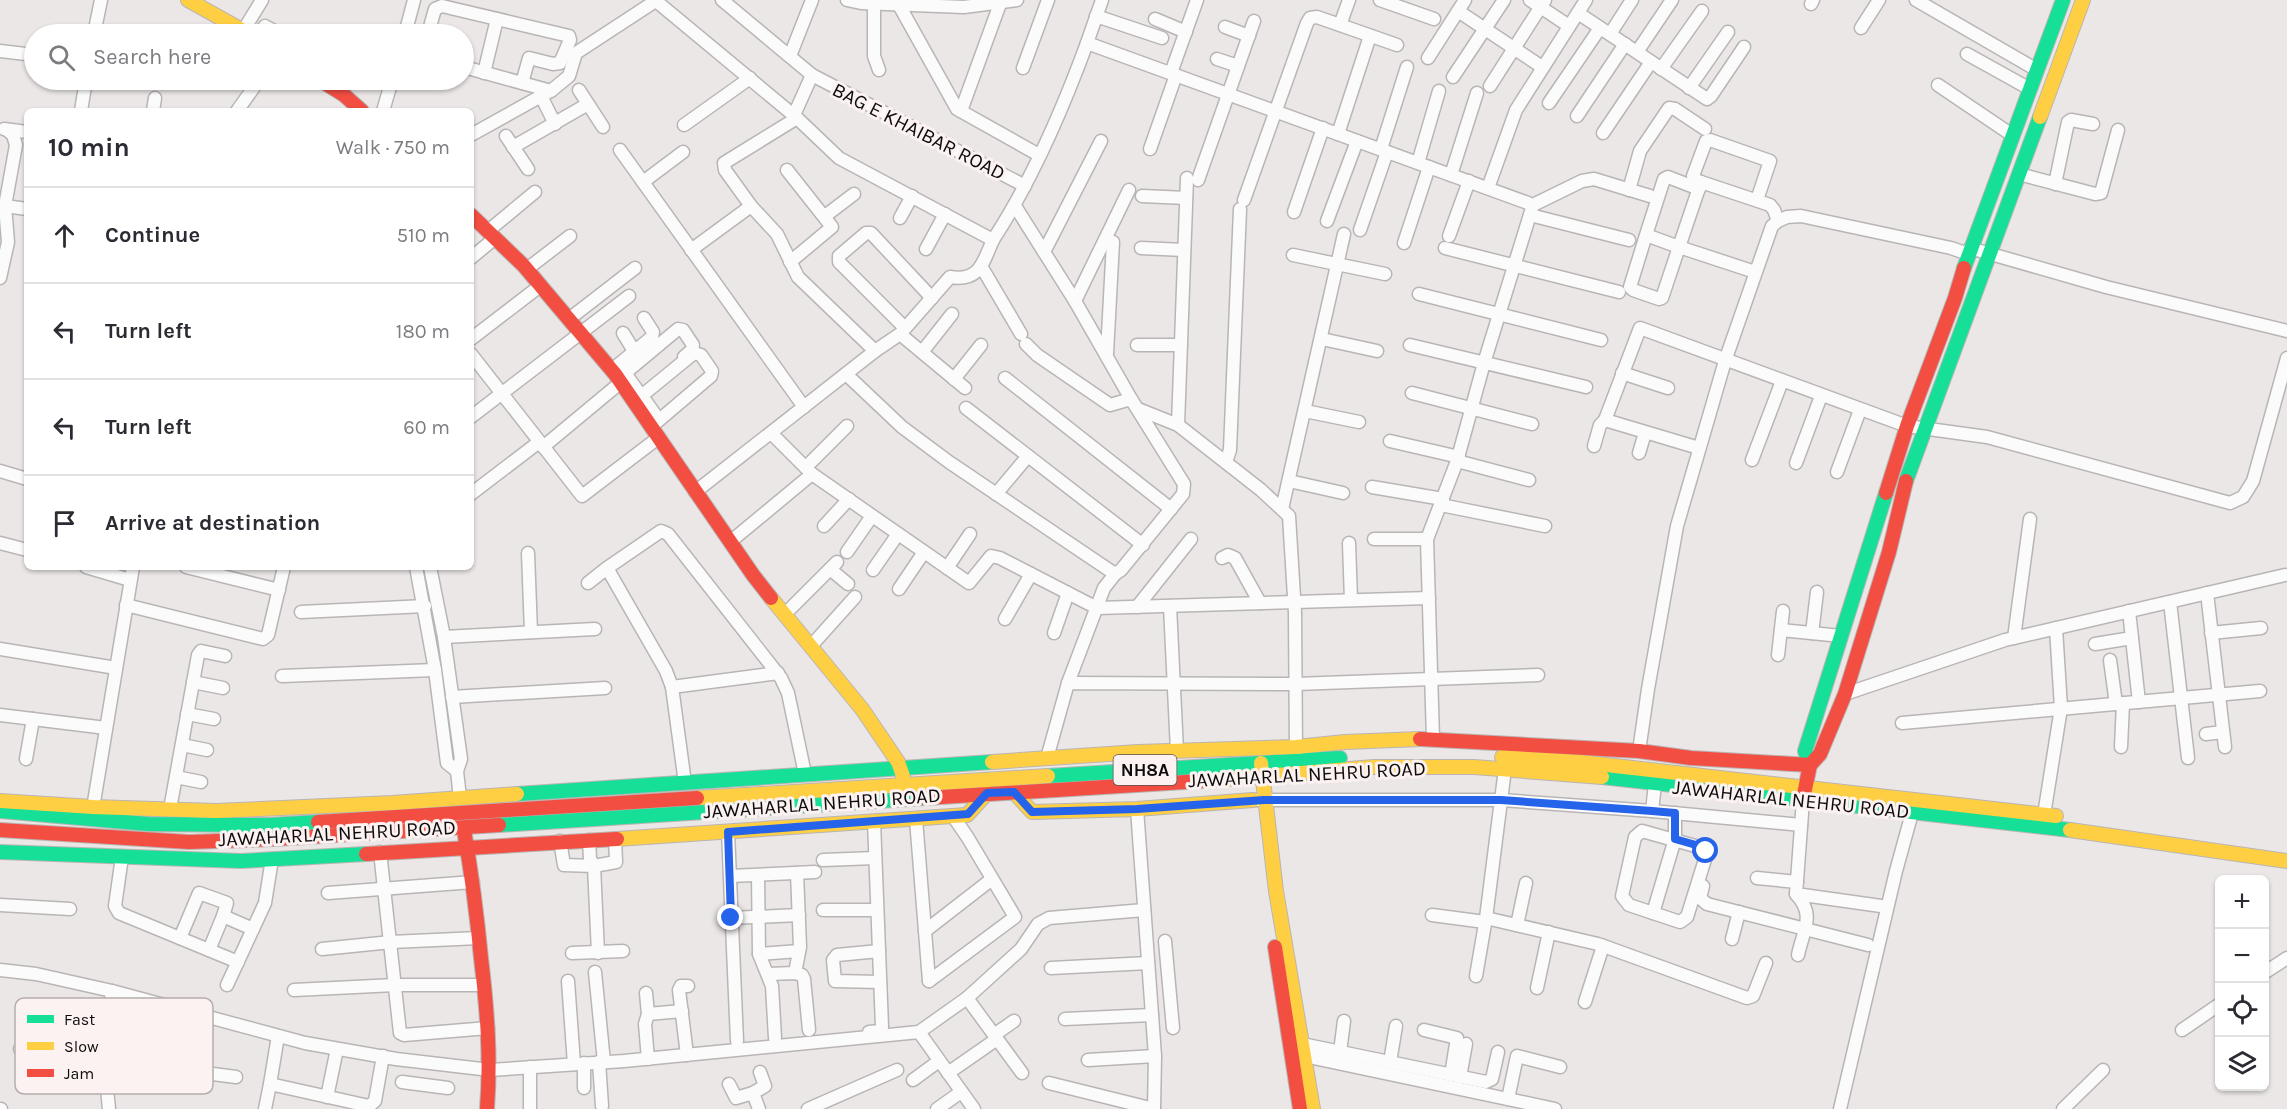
<!DOCTYPE html>
<html lang="en">
<head>
<meta charset="utf-8">
<style>
  :root { --surface:#fff; --page:#f2f2f3; --text:#2b2b33; --muted:#7c7c81; --line:#e1e1e2 }
  body { margin:0; font-family:Karla,sans-serif; background:var(--page); color:var(--text) }
  .controls { position:absolute; right:18px; bottom:18px; display:grid; overflow:hidden; border-radius:9px; box-shadow:0 2px 4px #0004 }
  .controls button { width:54px; height:54px; display:grid; place-items:center; padding:0; border:0; border-bottom:2px solid var(--line); background:var(--surface); color:var(--text); font:30px sans-serif }
  .stop { position:absolute; width:18px; height:18px; margin:-14px; border:4px solid #2563eb; border-radius:50%; background:#fff }
  .stop.end { background:#2563eb; border-color:#fff; box-shadow:0 2px 6px #0008 }
  .list { margin:0; padding:0; list-style:none }
  h2 { display:flex; justify-content:space-between; align-items:center; height:78px; margin:0; padding:0 24px; font-size:26px }
  h2 small { font-size:20px; font-weight:400; color:var(--muted) }
  .list li { display:grid; grid-template-columns:39px 1fr auto; gap:18px; align-items:center; box-sizing:border-box; height:96px; padding:0 24px; border-top:2px solid var(--line) }
  .list b { display:block; font-size:22px; white-space:nowrap }
  .list em { font-size:20px; font-style:normal; color:var(--muted) }
  .icon { flex:none; width:33px; height:33px; fill:none; stroke:currentColor; stroke-width:2; stroke-linecap:round; stroke-linejoin:round }
  .map { position:relative; flex:none; width:2287px; height:1109px; overflow:hidden }
  .search { position:absolute; background:var(--surface); box-shadow:0 2px 4px #0004; left:24px; top:24px; width:450px; height:66px; display:flex; align-items:center; gap:15px; box-sizing:border-box; padding:0 21px; border-radius:33px; color:var(--muted); font-size:22px }
  .panel { position:absolute; background:var(--surface); box-shadow:0 2px 4px #0004; left:24px; top:108px; width:450px; height:462px; border-radius:9px }
  .map>svg:first-child { display:block }
  .lines { fill:none; stroke-linecap:round; stroke-linejoin:round }
  .street-casing { stroke:#b9b5b5; stroke-width:15 }
  .fast-casing { stroke:#b9b5b5; stroke-width:16 }
  .slow-casing { stroke:#b9b5b5; stroke-width:16 }
  .jam-casing { stroke:#b9b5b5; stroke-width:16 }
  .street { stroke:#fcfbfb; stroke-width:12 }
  .fast { stroke:#16e098; stroke-width:14 }
  .slow { stroke:#ffcf43; stroke-width:14 }
  .jam { stroke:#f24e42; stroke-width:14 }
  .route { stroke:#2563eb; stroke-width:8 }
  .labels { text-anchor:middle; stroke-width:6; stroke-linejoin:round; paint-order:stroke }
  .shield { fill:#fcf2f2; stroke:#555050; stroke-width:1.5 }
  .shield-label { font-size:18px; font-weight:bold; fill:#0e0b0b }
  .street-label { font-size:20px; fill:#0e0b0b; stroke:#fcf2f2 }
  .key { fill:#fcf2f2; stroke:#b5adad; stroke-width:1.5 }
  .key-label { font-size:16px; fill:#0e0b0b }
</style>
</head>
<body>
<div class="map">
<svg width="2287" height="1109" viewBox="0 0 2287 1109">
  <rect width="100%" height="100%" fill="#ece7e7"/>
  <g class="lines">
    <g class="street-casing">
      <g id="street">
        <polyline points="722,0 812,75 1025,186"/>
        <polyline points="847,0 861,3 964,7 1017,0"/>
        <polyline points="900,0 899,5 957,109 1039,155"/>
        <polyline points="1102,0 1087,43 1528,203"/>
        <polyline points="1380,0 1434,19"/>
        <polyline points="1530,0 1569,26"/>
        <polyline points="1916,0 2037,70"/>
        <polyline points="656,1 797,118"/>
        <polyline points="874,4 874,56 879,70"/>
        <polyline points="1811,4 1813,0"/>
        <polyline points="1458,11 1542,67"/>
        <polyline points="1578,13 1707,99 1711,96 1744,47"/>
        <polyline points="1096,16 1162,38"/>
        <polyline points="1155,19 1186,32"/>
        <polyline points="1340,25 1397,45"/>
        <polyline points="1225,27 1249,36"/>
        <polyline points="1861,28 1879,0"/>
        <polyline points="243,31 262,0"/>
        <polyline points="94,34 101,0"/>
        <polyline points="259,34 265,26 280,34"/>
        <polyline points="405,34 414,0"/>
        <polyline points="428,34 435,9 442,6 569,36 570,40 560,63 553,64 529,58 522,83"/>
        <polyline points="1610,34 1632,0"/>
        <polyline points="0,51 34,55"/>
        <polyline points="1637,52 1672,0"/>
        <polyline points="1967,54 2030,89"/>
        <polyline points="790,56 812,0"/>
        <polyline points="1428,58 1465,0"/>
        <polyline points="1217,59 1238,66"/>
        <polyline points="464,67 551,91"/>
        <polyline points="1023,68 1048,0"/>
        <polyline points="1661,69 1702,11"/>
        <polyline points="484,73 497,19"/>
        <polyline points="1171,73 1197,0"/>
        <polyline points="1453,77 1504,0"/>
        <polyline points="1938,85 2012,135"/>
        <polyline points="1490,86 1545,0"/>
        <polyline points="1689,88 1728,32"/>
        <polyline points="579,90 603,127"/>
        <polyline points="340,92 348,80"/>
        <polyline points="541,96 555,124"/>
        <polyline points="1549,103 1600,28"/>
        <polyline points="81,111 86,80"/>
        <polyline points="153,111 155,98"/>
        <polyline points="237,111 259,80"/>
        <polyline points="383,111 392,80"/>
        <polyline points="961,111 1001,1"/>
        <polyline points="794,115 812,75"/>
        <polyline points="1577,116 1625,44"/>
        <polyline points="684,125 750,78"/>
        <polyline points="4,129 27,132"/>
        <polyline points="1603,133 1651,62"/>
        <polyline points="1338,134 1370,36"/>
        <polyline points="471,135 552,90 569,76 576,53 657,0"/>
        <polyline points="506,136 528,169"/>
        <polyline points="513,147 588,104"/>
        <polyline points="1150,149 1176,75"/>
        <polyline points="1381,149 1407,67"/>
        <polyline points="620,150 804,407"/>
        <polyline points="1418,163 1439,91"/>
        <polyline points="787,170 832,227 790,262"/>
        <polyline points="2019,174 2095,194 2101,193 2118,130"/>
        <polyline points="1451,175 1477,93"/>
        <polyline points="1198,180 1254,21"/>
        <polyline points="643,182 683,152"/>
        <polyline points="1701,182 1679,247 1755,272"/>
        <polyline points="2055,184 2068,122 2071,120 2093,124"/>
        <polyline points="1488,188 1516,110 1586,0"/>
        <polyline points="1629,190 1640,151 1669,108 1675,109 1705,129"/>
        <polyline points="1142,196 1186,198"/>
        <polyline points="1244,200 1307,23 1310,18 1317,17 1340,25 1349,0"/>
        <polyline points="5,206 27,209"/>
        <polyline points="1294,212 1323,128"/>
        <polyline points="1530,215 1629,240"/>
        <polyline points="825,216 854,194"/>
        <polyline points="900,218 912,196"/>
        <polyline points="1327,221 1357,141"/>
        <polyline points="1778,221 1787,217 1801,216 1951,248 1968,254"/>
        <polyline points="1360,230 1387,152"/>
        <polyline points="488,231 535,192"/>
        <polyline points="1646,235 1630,287 1633,290 1659,299 1662,298 1679,247 1646,235 1664,179 1668,177 1699,189"/>
        <polyline points="1449,236 1469,181"/>
        <polyline points="1404,243 1429,167"/>
        <polyline points="1141,248 1184,250"/>
        <polyline points="1445,248 1619,292"/>
        <polyline points="1970,248 2106,287 2287,331"/>
        <polyline points="926,249 945,214"/>
        <polyline points="691,250 751,206"/>
        <polyline points="1044,252 1101,141"/>
        <polyline points="1293,255 1385,274"/>
        <polyline points="471,258 495,238"/>
        <polyline points="981,266 1021,334"/>
        <polyline points="527,269 570,236"/>
        <polyline points="0,278 8,242 5,206 16,145 13,135 7,130"/>
        <polyline points="1419,294 1601,340"/>
        <polyline points="1075,301 1129,190"/>
        <polyline points="569,319 635,268"/>
        <polyline points="905,328 839,262 839,256 866,233 871,233 932,298"/>
        <polyline points="623,333 634,351"/>
        <path d="M 901,333 L 950,277 C 980,282 983,262 993,240"/>
        <polyline points="471,339 540,286"/>
        <polyline points="1322,339 1377,351"/>
        <polyline points="1026,344 1037,355 1110,405 1131,399"/>
        <polyline points="1137,345 1181,345"/>
        <polyline points="1410,345 1586,387"/>
        <polyline points="875,351 900,334 965,388"/>
        <polyline points="922,352 952,314"/>
        <polyline points="1107,353 1113,242"/>
        <polyline points="471,354 582,496 658,438"/>
        <polyline points="612,370 652,337 653,332 644,318"/>
        <polyline points="625,373 640,394"/>
        <polyline points="1622,373 1668,388"/>
        <polyline points="846,374 902,427 949,462 1115,574 1121,570 1183,494 1184,484 1131,399 1075,301 1015,206"/>
        <polyline points="1005,378 1171,509"/>
        <polyline points="618,379 678,329 683,330 693,345 692,350 684,357"/>
        <polyline points="954,379 981,345"/>
        <polyline points="1412,393 1532,424"/>
        <polyline points="642,396 659,420"/>
        <polyline points="634,402 694,353 701,355 712,371 711,376 651,427"/>
        <polyline points="966,408 1143,545"/>
        <polyline points="1138,409 1178,425 1261,490 1289,516 1295,613 1296,754"/>
        <polyline points="1305,411 1359,422"/>
        <polyline points="471,417 629,296"/>
        <polyline points="1178,425 1187,178"/>
        <polyline points="771,433 811,473"/>
        <polyline points="1390,441 1459,457"/>
        <polyline points="1594,446 1600,425 1605,420"/>
        <polyline points="543,447 620,383"/>
        <polyline points="1699,448 1605,420 1640,328 1907,426 1987,437 2230,503 2243,497 2253,481 2287,358"/>
        <polyline points="1639,453 1645,433"/>
        <polyline points="1752,460 1782,381"/>
        <polyline points="1457,461 1529,480"/>
        <polyline points="1226,462 1230,450 1240,209"/>
        <polyline points="1796,463 1821,396"/>
        <polyline points="806,467 847,426"/>
        <polyline points="0,471 27,479"/>
        <polyline points="1837,472 1860,410"/>
        <polyline points="1289,481 1343,493"/>
        <polyline points="1372,487 1443,499"/>
        <path d="M 695,492 L 875,351 L 798,277 L 777,234 L 751,206 L 725,170 L 724,163 L 797,118 L 839,158 L 993,240 C 1033,179 1062,111 1087,43"/>
        <polyline points="471,494 539,442"/>
        <polyline points="996,494 1028,456"/>
        <polyline points="1441,505 1545,526"/>
        <polyline points="1282,509 1344,234"/>
        <polyline points="824,526 849,499"/>
        <polyline points="1374,539 1427,539"/>
        <polyline points="730,542 812,474 969,583 991,556 1000,558 1097,608 1429,598"/>
        <polyline points="0,543 27,550"/>
        <polyline points="1349,543 1351,600"/>
        <polyline points="847,552 872,516"/>
        <polyline points="528,553 531,632"/>
        <polyline points="1222,558 1228,555 1235,558 1260,603"/>
        <polyline points="86,567 130,580"/>
        <polyline points="186,567 279,590"/>
        <polyline points="416,567 435,670 447,763 457,771"/>
        <polyline points="430,567 444,637 461,759 457,771 460,798"/>
        <polyline points="607,568 661,531 668,534 781,678 788,693 805,774"/>
        <polyline points="947,568 970,534"/>
        <polyline points="830,569 848,584"/>
        <polyline points="873,570 898,534"/>
        <polyline points="588,583 607,568 666,671 672,687 778,673"/>
        <polyline points="899,589 924,552"/>
        <polyline points="2207,593 2225,747"/>
        <polyline points="2170,602 2188,758"/>
        <polyline points="126,605 263,639 268,635 284,567"/>
        <polyline points="1170,606 1177,751"/>
        <polyline points="1137,607 1191,539"/>
        <polyline points="2129,611 2139,702"/>
        <polyline points="301,612 425,606"/>
        <polyline points="785,614 837,562"/>
        <polyline points="1005,619 1031,574"/>
        <polyline points="1781,630 1841,636"/>
        <polyline points="1054,633 1068,593"/>
        <polyline points="1812,633 1817,592"/>
        <polyline points="2211,633 2261,628"/>
        <polyline points="444,637 595,629"/>
        <polyline points="2014,638 2030,519"/>
        <polyline points="2095,644 2132,638"/>
        <polyline points="811,646 855,597"/>
        <polyline points="0,649 116,668"/>
        <polyline points="1778,655 1783,611"/>
        <polyline points="2110,660 2116,704"/>
        <polyline points="282,676 435,670"/>
        <polyline points="193,682 223,688"/>
        <polyline points="1068,683 1104,588 1115,574"/>
        <polyline points="672,687 685,783"/>
        <polyline points="1845,694 2005,640 2285,575"/>
        <polyline points="452,697 605,688"/>
        <polyline points="187,714 214,719"/>
        <polyline points="0,715 106,728"/>
        <polyline points="1902,723 2260,691"/>
        <polyline points="2206,734 2223,732"/>
        <polyline points="1433,739 1427,539 1457,461 1484,363 1533,205 1582,181 1594,179 1650,196"/>
        <polyline points="182,745 207,750"/>
        <polyline points="2121,747 2123,703"/>
        <polyline points="1639,751 1648,689 1677,526 1725,361 1772,226 1778,221 1774,210 1770,205 1695,180 1693,176 1706,141 1710,140 1770,161 1757,200"/>
        <polyline points="1047,758 1068,683 1296,684 1538,675"/>
        <polyline points="26,759 33,719"/>
        <polyline points="1505,769 1486,918 1598,944 1747,998 1753,996 1766,963"/>
        <polyline points="176,777 201,782"/>
        <polyline points="1257,800 1501,800 1652,811 1801,825"/>
        <polyline points="1803,800 1796,894 1881,906"/>
        <polyline points="170,809 198,655 201,651 225,656"/>
        <polyline points="1137,809 1155,1056 1154,1109"/>
        <polyline points="1652,811 1655,784"/>
        <polyline points="92,814 133,567"/>
        <polyline points="2044,815 2061,708 2056,628"/>
        <polyline points="916,819 929,981"/>
        <polygon points="1642,831 1706,849 1707,853 1687,917 1680,922 1629,905 1622,896 1635,837"/>
        <polyline points="728,832 737,1041"/>
        <polyline points="589,840 590,859 594,866 598,953"/>
        <polyline points="560,841 564,865 594,866 616,862 615,839"/>
        <polyline points="380,852 400,1033 404,1035 488,1028"/>
        <polyline points="122,857 115,906 119,913 238,962"/>
        <polyline points="823,860 875,858"/>
        <polyline points="758,875 759,954 772,986 775,1038"/>
        <polyline points="730,876 815,872"/>
        <polyline points="1757,878 1797,882"/>
        <polyline points="1703,886 1700,898 1707,904 1868,945"/>
        <polyline points="328,893 473,882"/>
        <path d="M 1796,894 C 1816,915 1803,930 1798,955"/>
        <polyline points="0,905 70,909"/>
        <polyline points="823,910 877,910"/>
        <polyline points="1653,913 1675,839 1675,813"/>
        <polyline points="1432,915 1485,922"/>
        <polyline points="731,918 799,915"/>
        <polyline points="1517,925 1526,883"/>
        <polyline points="925,931 992,879"/>
        <polyline points="180,938 199,893 227,903 223,916"/>
        <polyline points="1732,939 1739,912"/>
        <polyline points="1165,941 1173,1028"/>
        <polyline points="322,949 391,942 479,938"/>
        <polyline points="209,950 223,916 253,929"/>
        <polyline points="879,951 837,955 833,960 835,981 880,982"/>
        <polyline points="572,953 623,951"/>
        <polyline points="759,954 799,951"/>
        <polyline points="1051,968 1148,963"/>
        <polyline points="0,970 36,974 112,991 305,1043 396,1059 490,1070 624,1061 919,1032 967,998 1021,949 1038,924 1049,918 1144,910"/>
        <polyline points="595,972 604,1062"/>
        <polyline points="795,973 800,947 797,873"/>
        <polyline points="2264,973 2287,958"/>
        <polyline points="768,974 795,973 802,975 804,979 809,1030"/>
        <polyline points="1476,976 1486,918"/>
        <polyline points="568,981 574,1064"/>
        <polyline points="929,981 1015,917 968,838 953,816"/>
        <polyline points="227,985 265,903 272,859"/>
        <polyline points="1537,988 1549,932"/>
        <polyline points="294,990 395,985 484,985"/>
        <polyline points="646,993 648,1014 645,1024 648,1059"/>
        <polyline points="967,998 1022,1073"/>
        <polyline points="1585,1002 1603,946"/>
        <polyline points="648,1014 682,1011"/>
        <polyline points="1065,1019 1152,1015"/>
        <polyline points="1424,1030 1457,1038 1451,1075"/>
        <polyline points="2182,1030 2220,1004"/>
        <polyline points="869,1032 880,1031 882,1027 874,822"/>
        <polyline points="919,1032 974,1109"/>
        <polyline points="994,1035 1014,1021"/>
        <polyline points="1302,1044 1486,1082 1492,1079 1498,1052"/>
        <polyline points="20,1049 236,1077"/>
        <polyline points="1340,1052 1344,1021"/>
        <polyline points="687,1055 679,990 681,986 688,986"/>
        <polyline points="1304,1056 1555,1109"/>
        <polyline points="1088,1060 1155,1056"/>
        <polyline points="599,1062 602,1106"/>
        <polyline points="1390,1062 1396,1026"/>
        <polyline points="584,1063 584,1088"/>
        <polyline points="948,1073 997,1039"/>
        <polyline points="1460,1077 1466,1044"/>
        <polyline points="913,1080 939,1061"/>
        <polyline points="402,1082 448,1088"/>
        <polyline points="1049,1083 1154,1109"/>
        <polyline points="270,1084 278,1036"/>
        <polyline points="729,1084 736,1098 753,1093 765,1086 760,1072"/>
        <polyline points="753,1093 759,1109"/>
        <polyline points="327,1097 337,1049"/>
        <polyline points="1508,1099 1517,1056 1560,1067"/>
        <polyline points="0,1109 1,1109"/>
        <polyline points="109,1109 104,1059 112,991"/>
        <polyline points="265,1109 270,1084 369,1106 375,1101 383,1056"/>
        <polyline points="530,1109 530,1067"/>
        <polyline points="808,1109 897,1070"/>
        <polyline points="937,1109 961,1092"/>
        <polyline points="1840,1109 1896,871 1912,813"/>
        <polyline points="2063,1109 2103,1070"/>
      </g>
    </g>
    <g class="fast-casing">
      <g id="fast">
        <polyline points="1964,268 2063,0"/>
        <polyline points="1906,481 2040,117"/>
        <polyline points="1810,765 1805,751 1886,493"/>
        <polyline points="1048,776 1340,758"/>
        <polyline points="1602,777 2070,830"/>
        <polyline points="517,794 992,762"/>
        <polyline points="0,811 148,824 269,825 318,822"/>
        <polyline points="499,825 925,798"/>
        <polyline points="0,852 241,861 366,854"/>
      </g>
    </g>
    <g class="slow-casing">
      <g id="slow">
        <polyline points="188,0 249,34"/>
        <polyline points="2040,117 2083,0"/>
        <polyline points="771,598 862,709 898,762 903,776"/>
        <polyline points="1502,757 1580,762 2056,816"/>
        <polyline points="992,762 1138,752 1296,747 1345,742 1420,739"/>
        <polyline points="1261,763 1276,891 1313,1109"/>
        <polyline points="1201,781 1374,767 1474,767 1602,777"/>
        <polyline points="1014,792 1032,812 1137,809 1253,800"/>
        <polyline points="697,798 1048,776"/>
        <polyline points="0,801 93,807 216,811 392,803 517,794"/>
        <polyline points="2070,830 2287,861"/>
        <polyline points="617,839 967,815 987,793"/>
      </g>
    </g>
    <g class="jam-casing">
      <g id="jam">
        <polyline points="320,80 344,95 362,111"/>
        <polyline points="471,215 524,266 615,374 753,575 771,598"/>
        <polyline points="1886,493 1907,426 1955,298 1964,268"/>
        <polyline points="1420,739 1639,751 1691,758 1810,765"/>
        <polyline points="925,798 1201,781"/>
        <polyline points="1803,799 1810,765 1820,754 1845,694 1889,552 1906,481"/>
        <polyline points="318,822 697,798"/>
        <polyline points="0,830 189,842 274,839 499,825"/>
        <path d="M 465,836 C 472,877 477,917 481,958 C 487,1009 491,1058 487,1109"/>
        <polyline points="366,854 617,839"/>
        <polyline points="1275,947 1300,1109"/>
      </g>
    </g>
    <use href="#street" class="street"/>
    <use href="#fast" class="fast"/>
    <use href="#slow" class="slow"/>
    <use href="#jam" class="jam"/>
  </g>
  <g class="lines">
    <polyline class="route" points="731,918 728,832 968,814 987,793 1014,792 1032,812 1137,809 1264,800 1501,800 1652,811 1675,813 1675,839 1703,847 1706,851"/>
  </g>
  <g class="labels">
    <rect class="shield" x="1113.5" y="755" width="63" height="30" rx="4.5"/>
    <g class="shield-label">
      <text x="1145" y="776">NH8A</text>
    </g>
    <g class="street-label">
      <text transform="translate(919 131) rotate(27)" y="7">BAG E KHAIBAR ROAD</text>
      <text transform="translate(1307 774) rotate(-3)" y="7">JAWAHARLAL NEHRU ROAD</text>
      <text transform="translate(1791 799) rotate(6)" y="7">JAWAHARLAL NEHRU ROAD</text>
      <text transform="translate(822 803) rotate(-4)" y="7">JAWAHARLAL NEHRU ROAD</text>
      <text transform="translate(337 833) rotate(-3)" y="7">JAWAHARLAL NEHRU ROAD</text>
    </g>
  </g>
  <rect x="15" y="998" width="198" height="96" rx="9" class="key"/>
  <rect x="27" y="1015" width="27" height="8" fill="#16e098"/>
  <rect x="27" y="1042" width="27" height="8" fill="#ffcf43"/>
  <rect x="27" y="1069" width="27" height="8" fill="#f24e42"/>
  <g class="key-label">
    <text x="64" y="1025">Fast</text>
    <text x="64" y="1052">Slow</text>
    <text x="64" y="1079">Jam</text>
  </g>
</svg>
<div class="controls">
<button>+</button>
<button>−</button>
<button><svg class="icon" aria-label="locate" viewBox="0 0 24 24"><circle cx="12" cy="12" r="6"/><path d="M12 2v4M12 18v4M2 12h4M18 12h4"/></svg></button>
<button><svg class="icon" aria-label="layers" viewBox="0 0 24 24"><path d="M12 4l9 5-9 5-9-5zM3 14l9 5 9-5"/></svg></button>
</div>
<div class="stop" style="left:1706px;top:851px"></div>
<div class="stop end" style="left:731px;top:918px"></div>
<div class="search"><svg class="icon" aria-label="search" viewBox="0 0 24 24"><circle cx="10" cy="10" r="6"/><path d="M15 15l6 6"/></svg>Search here</div>
<section class="panel">
<h2>10 min<small>Walk · 750 m</small></h2>
<ul class="list">
<li><svg class="icon" aria-label="ahead" viewBox="0 0 24 24"><path d="M12 20V5M6 11l6-6 6 6"/></svg><div><b>Continue</b></div><em>510 m</em></li>
<li><svg class="icon" aria-label="left" viewBox="0 0 24 24"><path d="M17 20v-9H6M10 6l-5 5 5 5"/></svg><div><b>Turn left</b></div><em>180 m</em></li>
<li><svg class="icon" aria-label="left" viewBox="0 0 24 24"><path d="M17 20v-9H6M10 6l-5 5 5 5"/></svg><div><b>Turn left</b></div><em>60 m</em></li>
<li><svg class="icon" aria-label="arrive" viewBox="0 0 24 24"><path d="M6 21V4h12l-3 4 3 4H6"/></svg><div><b>Arrive at destination</b></div></li>
</ul>
</section>
</div>
</body>
</html>
